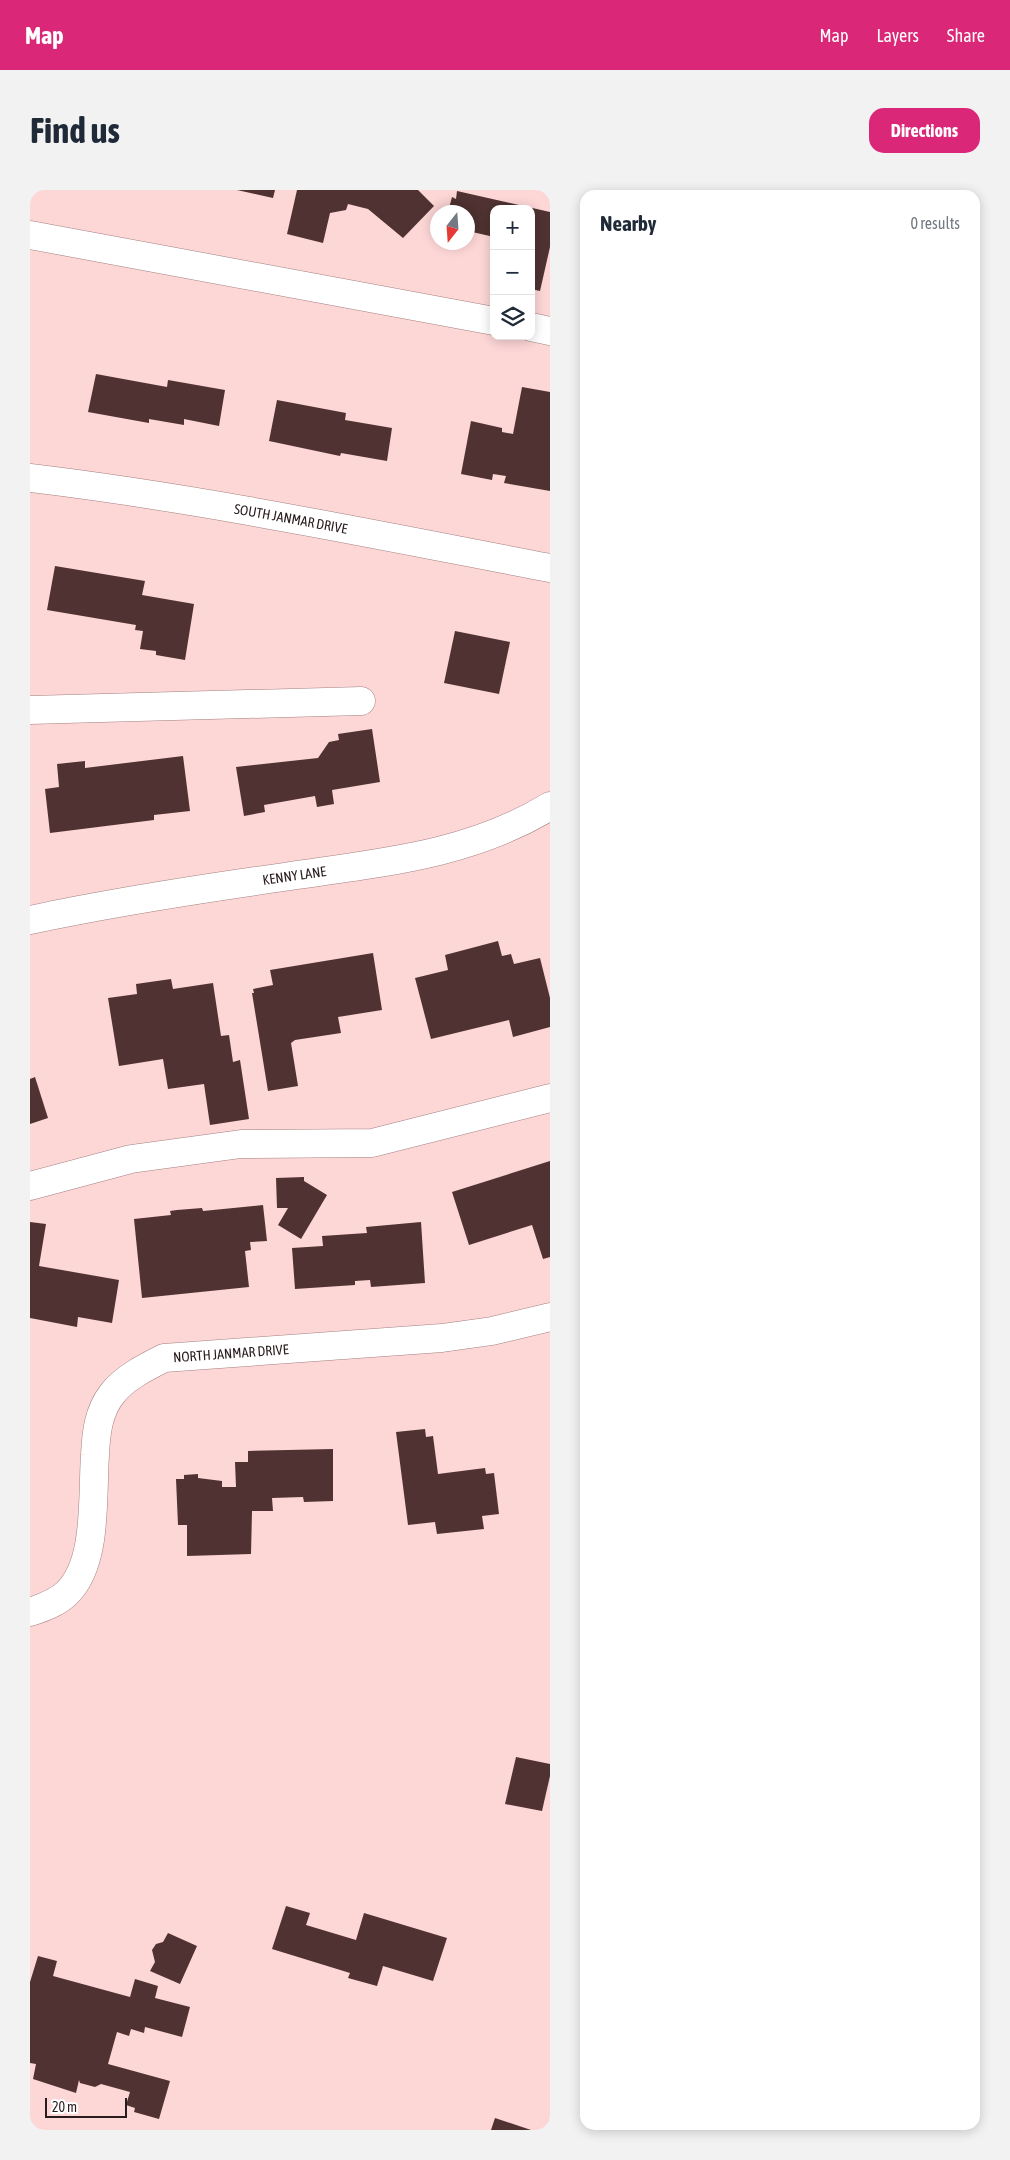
<!DOCTYPE html>
<html lang="en">
<head>
<meta charset="utf-8">
<style>
  :root { --surface:#fff; --page:#f2f2f3; --text:#1f2937; --muted:#747a83; --line:#e0e1e3; --accent:#db2777 }
  body { margin:0; font-family:"Asap Condensed",sans-serif; background:var(--page); color:var(--text) }
  .controls { position:absolute; right:15px; top:15px; display:grid; overflow:hidden; border-radius:10px; box-shadow:0 2px 12px #0003 }
  .controls button { width:45px; height:45px; display:grid; place-items:center; padding:0; border:0; border-bottom:1px solid var(--line); background:var(--surface); color:var(--text); font:25px sans-serif }
  .compass { position:absolute; left:400px; top:15px; width:45px; height:45px; border-radius:50%; background:var(--surface); box-shadow:0 2px 12px #0003; rotate:197deg }
  .scale { position:absolute; left:15px; bottom:12px; width:82px; box-sizing:border-box; padding-left:5px; border:2px solid #2a1c1d; border-top:0; font-size:14px; line-height:18px; white-space:nowrap; color:#2a1c1d; -webkit-text-stroke:4px #fff; paint-order:stroke }
  .list { margin:0; padding:0; list-style:none }
  h2 { display:flex; justify-content:space-between; align-items:center; height:65px; margin:0; padding:0 20px; font-size:21px }
  h2 small { font-size:16px; font-weight:400; color:var(--muted) }
  .icon { flex:none; width:28px; height:28px; fill:none; stroke:currentColor; stroke-width:2; stroke-linecap:round; stroke-linejoin:round }
  .map { position:relative; flex:none; width:520px; height:1940px; overflow:hidden; border-radius:15px }
  header { display:flex; align-items:center; gap:30px; box-sizing:border-box; height:70px; padding:0 25px; background:var(--accent); color:#fff }
  header strong { font-size:24px }
  nav { display:flex; gap:28px; margin-inline-start:auto; font-size:18px }
  .intro { display:flex; align-items:center; justify-content:space-between; box-sizing:border-box; height:120px; padding:0 30px }
  h1 { margin:0; font-size:35px }
  .button { padding:12px 22px; border-radius:15px; background:var(--accent); color:#fff; font-size:18px; font-weight:700 }
  main { display:flex; gap:30px; padding:0 30px }
  aside { flex:1; background:var(--surface); border-radius:15px; box-shadow:0 2px 12px #0003 }
  .map>svg:first-child { display:block }
  .building { fill:#503232 }
  .lines { fill:none; stroke-linecap:round; stroke-linejoin:round }
  .minor-casing { stroke:#a48080; stroke-width:29 }
  .minor { stroke:#fff; stroke-width:28 }
  .labels { text-anchor:middle; stroke-width:5; stroke-linejoin:round; paint-order:stroke }
  .street-label { font-size:14px; fill:#2a1c1d; stroke:#fff }
</style>
</head>
<body>
<header>
<strong>Map</strong>
<nav><a>Map</a><a>Layers</a><a>Share</a></nav>
</header>
<div class="intro"><h1>Find us</h1><a class="button">Directions</a></div>
<main>
<div class="map">
<svg width="520" height="1940" viewBox="0 0 520 1940">
  <rect width="100%" height="100%" fill="#fdd6d6"/>
  <g class="building">
    <polygon points="207,0 245,0 243,8"/>
    <polygon points="267,0 388,0 404,16 373,48 338,19 318,14 316,20 300,23 293,53 257,44"/>
    <polygon points="427,1 520,22 520,57 510,101 501,99 501,19 464,19 464,47 438,41 438,22 418,22 422,7 426,9"/>
    <polygon points="66,184 137,197 138,190 195,200 189,236 154,229 154,235 119,229 119,233 58,222"/>
    <polygon points="492,197 520,202 520,301 474,293 476,286 463,284 462,290 431,284 441,231 472,238 472,242 483,244"/>
    <polygon points="247,210 316,223 315,230 362,238 357,271 311,263 310,266 239,251"/>
    <polygon points="25,376 115,391 112,405 164,414 155,470 126,465 126,461 110,459 113,441 105,440 106,435 17,420"/>
    <polygon points="425,441 480,452 469,504 414,493"/>
    <polygon points="342,539 350,592 302,600 304,614 287,617 285,606 234,615 235,622 214,626 206,577 288,568 299,552 309,550 308,544"/>
    <polygon points="153,566 160,621 124,625 124,630 20,643 15,599 29,597 27,574 55,571 55,578"/>
    <polygon points="468,751 472,766 481,764 484,774 510,768 520,808 520,837 483,847 479,830 401,849 385,788 418,780 415,765"/>
    <polygon points="343,763 352,820 308,827 311,843 265,850 261,853 268,896 238,901 222,803 224,803 223,799 243,795 240,780"/>
    <polygon points="141,789 143,799 183,793 191,846 199,845 203,872 210,870 219,929 180,935 174,894 138,899 133,869 89,876 78,808 107,804 106,794"/>
    <polygon points="5,887 18,928 0,934 0,889"/>
    <polygon points="520,971 520,1067 513,1069 502,1035 439,1055 422,1002"/>
    <polygon points="274,987 274,991 297,1005 271,1049 248,1035 258,1018 247,1018 246,988"/>
    <polygon points="233,1015 237,1051 220,1052 221,1060 215,1061 219,1097 112,1108 104,1029 141,1025 140,1021 147,1020 172,1018 173,1021"/>
    <polygon points="0,1032 16,1034 9,1076 89,1090 82,1133 48,1127 47,1137 0,1128"/>
    <polygon points="391,1032 395,1093 341,1097 340,1090 325,1091 325,1095 265,1099 262,1058 293,1056 292,1046 337,1043 336,1037"/>
    <polygon points="395,1239 396,1247 403,1246 408,1284 455,1278 456,1284 464,1283 469,1324 452,1326 454,1339 407,1344 405,1332 378,1335 366,1242"/>
    <polygon points="303,1259 303,1311 274,1312 273,1307 242,1308 243,1321 222,1321 221,1364 157,1366 157,1335 148,1335 146,1289 154,1289 154,1285 168,1284 168,1288 192,1291 192,1297 206,1297 205,1272 218,1272 218,1261"/>
    <polygon points="486,1567 520,1574 520,1586 512,1621 475,1614"/>
    <polygon points="256,1716 280,1723 276,1735 326,1750 334,1723 417,1748 403,1791 353,1776 347,1796 318,1788 320,1783 242,1759"/>
    <polygon points="138,1743 167,1756 150,1794 120,1781 125,1772 122,1760 126,1754 133,1752"/>
    <polygon points="8,1766 27,1771 23,1786 100,1807 105,1789 128,1796 125,1808 160,1817 152,1847 115,1837 114,1843 101,1839 99,1846 87,1842 78,1874 140,1891 129,1929 104,1922 105,1918 96,1915 100,1902 71,1894 65,1897 50,1893 49,1890 46,1903 3,1889 6,1874 0,1873 0,1792"/>
    <polygon points="465,1928 501,1940 461,1940"/>
  </g>
  <g class="lines">
    <g class="minor-casing">
      <g id="minor">
        <polyline points="0,45 464,131"/>
        <polyline points="501,137 520,141"/>
        <path id="s1" d="M 0,288 C 175,309 347,345 520,378"/>
        <polyline points="0,520 331,511"/>
        <path id="s2" d="M 0,730 C 84,712 169,699 254,687 C 347,673 439,666 520,616"/>
        <polyline points="0,996 101,969 211,954 342,953 520,908"/>
        <path id="s3" d="M 0,1422 C 12,1418 27,1413 37,1403 C 68,1373 62,1307 65,1265 C 66,1244 68,1222 82,1204 C 94,1188 116,1177 134,1168 L 412,1148 L 462,1141 L 520,1127"/>
      </g>
    </g>
    <use href="#minor" class="minor"/>
  </g>
  <g class="labels">
    <g class="street-label">
      <text dy="5" stroke="none"><textPath href="#s1" startOffset="264">SOUTH JANMAR DRIVE</textPath></text>
      <text dy="5" stroke="none"><textPath href="#s2" startOffset="268">KENNY LANE</textPath></text>
      <text dy="5" stroke="none"><textPath href="#s3" startOffset="381">NORTH JANMAR DRIVE</textPath></text>
    </g>
  </g>
</svg>
<div class="controls">
<button>+</button>
<button>−</button>
<button><svg class="icon" aria-label="layers" viewBox="0 0 24 24"><path d="M12 4l9 5-9 5-9-5zM3 14l9 5 9-5"/></svg></button>
</div>
<svg class="compass" viewBox="-18 -18 36 36"><path d="M0-13l5 13h-10z" fill="#e53935"/><path d="M0 13l5-13h-10z" fill="#747a83"/></svg>
<div class="scale">20 m</div>
</div>
<aside>
<h2>Nearby<small>0 results</small></h2>
<ul class="list">
</ul>
</aside>
</main>
</body>
</html>
